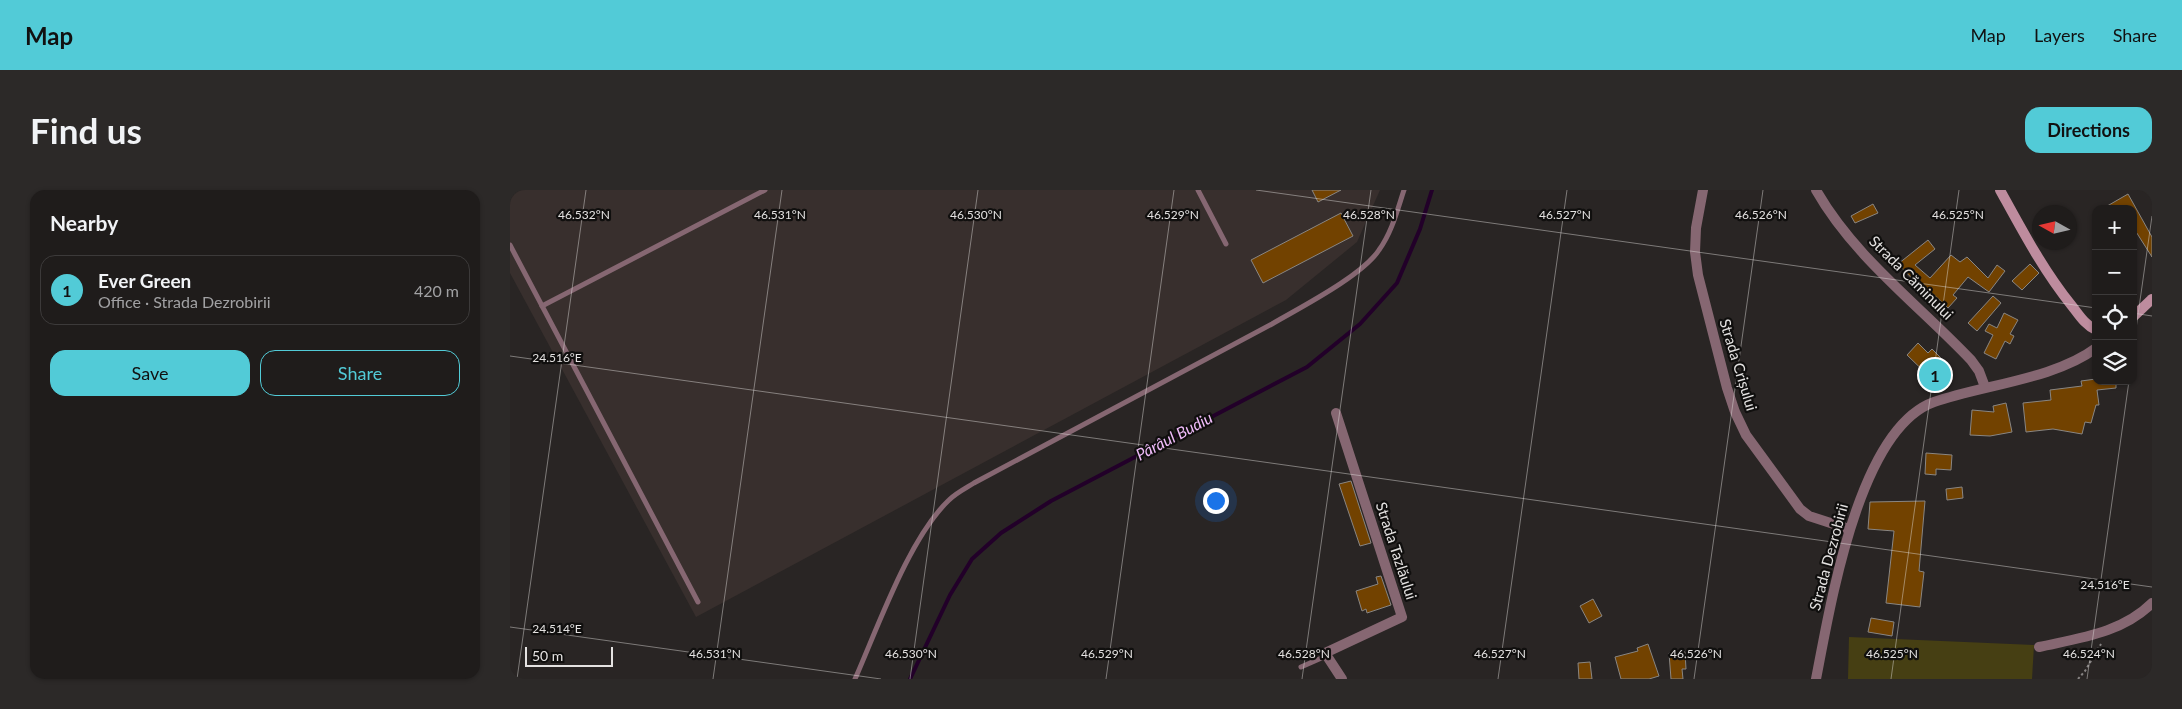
<!DOCTYPE html>
<html lang="en">
<head>
<meta charset="utf-8">
<style>
  :root { --surface:#1f1c1b; --page:#2c2928; --text:#f1f3f6; --muted:#a1a1a3; --line:#3c3a3a; --accent:#52cbd7 }
  body { margin:0; font-family:Lato,sans-serif; background:var(--page); color:var(--text) }
  .controls { position:absolute; right:15px; top:15px; display:grid; overflow:hidden; border-radius:10px; box-shadow:0 1px 4px #0004 }
  .controls button { width:45px; height:45px; display:grid; place-items:center; padding:0; border:0; border-bottom:1px solid var(--line); background:var(--surface); color:var(--text); font:25px sans-serif }
  .compass { position:absolute; left:1522px; top:15px; width:45px; height:45px; border-radius:50%; background:var(--surface); box-shadow:0 1px 4px #0004; rotate:278deg }
  .scale { position:absolute; left:15px; bottom:12px; width:88px; box-sizing:border-box; padding-left:5px; border:2px solid #e4e2e1; border-top:0; font-size:14px; line-height:18px; white-space:nowrap; color:#e4e2e1; -webkit-text-stroke:4px #100f0e; paint-order:stroke }
  .you { position:absolute; left:705px; top:310px; width:18px; height:18px; margin:-12px; border:4px solid #fff; border-radius:50%; background:#1a73e8; box-shadow:0 0 0 8px #1a73e833 }
  .badge { display:grid; place-items:center; width:32px; height:32px; border-radius:50%; background:var(--accent); color:#111; font-size:16px; font-weight:700 }
  .pin { position:absolute; translate:-50% -50%; border:2px solid #fff; box-shadow:0 1px 5px #0006 }
  .list { margin:0; padding:0; list-style:none }
  h2 { display:flex; justify-content:space-between; align-items:center; height:65px; margin:0; padding:0 20px; font-size:21px }
  h2 small { font-size:16px; font-weight:400; color:var(--muted) }
  .list li { display:grid; grid-template-columns:32px 1fr auto; gap:15px; align-items:center; box-sizing:border-box; height:70px; margin:0 10px 10px; padding:0 10px; border:1px solid var(--line); border-radius:15px }
  .list b { display:block; font-size:19px; white-space:nowrap }
  .list p { margin:0; font-size:16px; white-space:nowrap; color:var(--muted) }
  .list em { font-size:16px; font-style:normal; color:var(--muted) }
  .actions { display:flex; gap:10px; padding:15px 20px }
  .actions a { flex:1; padding:11px 0; border:1px solid var(--accent); border-radius:15px; text-align:center; font-size:18px; color:var(--accent) }
  .actions .main { background:var(--accent); color:#111 }
  .icon { flex:none; width:28px; height:28px; fill:none; stroke:currentColor; stroke-width:2; stroke-linecap:round; stroke-linejoin:round }
  .map { position:relative; flex:none; width:1642px; height:489px; overflow:hidden; border-radius:15px }
  header { display:flex; align-items:center; gap:30px; box-sizing:border-box; height:70px; padding:0 25px; background:var(--accent); color:#111 }
  header strong { font-size:24px }
  nav { display:flex; gap:28px; margin-inline-start:auto; font-size:18px }
  .intro { display:flex; align-items:center; justify-content:space-between; box-sizing:border-box; height:120px; padding:0 30px }
  h1 { margin:0; font-size:35px }
  .button { padding:12px 22px; border-radius:15px; background:var(--accent); color:#111; font-size:18px; font-weight:700 }
  main { display:flex; gap:30px; padding:0 30px }
  aside { flex:1; background:var(--surface); border-radius:15px; box-shadow:0 1px 4px #0004 }
  .map>svg:first-child { display:block }
  .built { fill:#382f2d }
  .grass { fill:#463f13 }
  .lines { fill:none; stroke-linecap:round; stroke-linejoin:round }
  .stream { stroke:#220029; stroke-width:4 }
  .building { fill:#724200; stroke:#898683 }
  .path { stroke:#878483; stroke-width:2; stroke-dasharray:2.5 2.5; stroke-linecap:butt }
  .service { stroke:#866772; stroke-width:5 }
  .minor { stroke:#866772; stroke-width:10 }
  .secondary { stroke:#be8c9e; stroke-width:10 }
  .ticks { fill:none; stroke:#e4e2e1; stroke-width:1; stroke-opacity:0.45 }
  .labels { text-anchor:middle; stroke-width:4.5; stroke-linejoin:round; paint-order:stroke }
  .street-label { font-size:15px; fill:#e4e2e1; stroke:#100f0e }
  .water-label { font-size:16px; font-style:italic; fill:#f0bcfa; stroke:#100f0e }
  .ticks-label { font-size:12px; text-anchor:middle; fill:#e4e2e1; stroke:#100f0e; stroke-width:4.5; stroke-linejoin:round; paint-order:stroke }
</style>
</head>
<body>
<header>
<strong>Map</strong>
<nav><a>Map</a><a>Layers</a><a>Share</a></nav>
</header>
<div class="intro"><h1>Find us</h1><a class="button">Directions</a></div>
<main>
<aside>
<h2>Nearby<small></small></h2>
<ul class="list">
<li><span class="badge">1</span><div><b>Ever Green</b><p>Office · Strada Dezrobirii</p></div><em>420 m</em></li>
</ul>
<div class="actions"><a class="main">Save</a><a>Share</a></div>
</aside>
<div class="map">
<svg width="1642" height="489" viewBox="0 0 1642 489">
  <rect width="100%" height="100%" fill="#292524"/>
  <polygon class="built" points="0,0 870,0 847,52 776,110 186,427 0,83"/>
  <polygon class="grass" points="1339,447 1524,455 1522,489 1338,489"/>
  <g class="lines">
    <polyline class="stream" points="400,489 440,405 462,369 491,343 541,311 797,177 850,134 887,93 910,39 922,0"/>
  </g>
  <g class="building">
    <polygon points="802,0 831,0 808,12"/>
    <polygon points="1618,4 1642,47 1642,67 1623,37 1623,19 1592,19"/>
    <polygon points="1363,14 1368,23 1345,33 1341,26"/>
    <polygon points="831,23 843,46 753,93 741,70"/>
    <polygon points="1418,50 1425,59 1405,75 1420,88 1441,65 1450,72 1457,67 1478,88 1487,75 1495,81 1479,102 1458,87 1443,105 1447,108 1438,118 1422,103 1419,106 1388,74"/>
    <polygon points="1520,74 1529,83 1512,100 1502,91"/>
    <polygon points="1483,106 1491,113 1467,141 1458,133"/>
    <polygon points="1494,123 1508,130 1500,144 1504,146 1500,154 1495,151 1486,169 1474,163 1483,145 1475,141 1479,134 1487,138"/>
    <polygon points="1408,153 1418,163 1422,159 1431,168 1424,176 1434,186 1426,193 1397,165"/>
    <polygon points="1586,189 1586,191 1606,191 1606,198 1587,200 1589,215 1586,215 1581,233 1575,232 1572,244 1543,239 1516,242 1513,213 1541,210 1540,200 1572,196 1571,191"/>
    <polygon points="1496,213 1502,242 1480,246 1460,245 1462,220 1484,222 1483,216"/>
    <polygon points="1416,263 1442,265 1441,280 1426,279 1426,285 1415,284"/>
    <polygon points="841,291 861,353 850,356 829,294"/>
    <polygon points="1452,297 1453,308 1437,310 1436,299"/>
    <polygon points="1415,311 1409,381 1414,382 1410,417 1376,413 1384,341 1358,339 1360,312"/>
    <polygon points="871,386 881,415 857,423 856,419 852,421 846,401 868,394 866,387"/>
    <polygon points="1083,409 1092,426 1079,433 1070,416"/>
    <polygon points="1361,428 1384,432 1382,446 1358,442"/>
    <polygon points="1138,454 1149,486 1139,489 1111,489 1105,467 1128,461 1127,458"/>
    <polygon points="1175,462 1176,479 1172,479 1173,489 1161,489 1159,463"/>
    <polygon points="1080,472 1082,489 1069,489 1068,473"/>
  </g>
  <g class="lines">
    <polyline class="path" points="1568,489 1575,481 1591,454"/>
    <g class="service">
      <polyline points="688,0 716,54"/>
      <polyline points="0,55 188,412"/>
      <polyline points="32,116 255,0"/>
      <polyline points="791,477 816,466"/>
      <path d="M 345,489 C 368,437 399,348 439,310 C 446,303 456,298 464,293 L 762,134 C 791,117 852,86 869,60 C 882,42 887,21 894,0"/>
    </g>
    <g class="minor">
      <polyline points="1193,0 1186,38 1185,62 1188,85 1217,198 1225,222 1236,245 1290,319 1299,326 1339,339"/>
      <path d="M 1306,0 C 1344,67 1409,115 1461,170 L 1469,181 L 1475,197"/>
      <polyline points="826,223 892,427 815,463 832,489"/>
      <path d="M 1529,457 C 1569,448 1612,443 1642,413"/>
      <path d="M 1306,489 C 1320,418 1348,239 1424,212 C 1473,195 1545,189 1586,158"/>
    </g>
    <g class="secondary">
      <path d="M 1490,0 C 1512,40 1533,80 1562,116 C 1569,125 1575,135 1586,140"/>
      <polyline points="1623,127 1642,109"/>
    </g>
  </g>
  <path class="ticks" d="M 746,0 L 1586,118M 1623,123 L 1642,126M 1623,160 L 1642,26M 0,166 L 1642,397M 0,437 L 371,489M 7,489 L 76,0M 203,489 L 272,0M 400,489 L 468,0M 596,489 L 664,0M 792,489 L 861,0M 988,489 L 1057,0M 1184,489 L 1253,0M 1381,489 L 1449,0M 1577,489 L 1619,191"/>
  <g class="labels">
    <g class="street-label">
      <text transform="translate(1401 88) rotate(45)" y="5">Strada Căminului</text>
      <text transform="translate(1228 175) rotate(73)" y="5">Strada Crișului</text>
      <text transform="translate(886 361) rotate(72)" y="5">Strada Tazlăului</text>
      <text transform="translate(1319 367) rotate(-75)" y="5">Strada Dezrobirii</text>
    </g>
    <g class="water-label">
      <text transform="translate(664 246) rotate(-28)" y="6">Pârâul Budiu</text>
    </g>
  </g>
  <g class="ticks-label">
    <text x="74" y="29">46.532°N</text>
    <text x="270" y="29">46.531°N</text>
    <text x="466" y="29">46.530°N</text>
    <text x="663" y="29">46.529°N</text>
    <text x="859" y="29">46.528°N</text>
    <text x="1055" y="29">46.527°N</text>
    <text x="1251" y="29">46.526°N</text>
    <text x="1448" y="29">46.525°N</text>
    <text x="47" y="172">24.516°E</text>
    <text x="1595" y="399">24.516°E</text>
    <text x="47" y="443">24.514°E</text>
    <text x="205" y="468">46.531°N</text>
    <text x="401" y="468">46.530°N</text>
    <text x="597" y="468">46.529°N</text>
    <text x="794" y="468">46.528°N</text>
    <text x="990" y="468">46.527°N</text>
    <text x="1186" y="468">46.526°N</text>
    <text x="1382" y="468">46.525°N</text>
    <text x="1579" y="468">46.524°N</text>
  </g>
</svg>
<div class="controls">
<button>+</button>
<button>−</button>
<button><svg class="icon" aria-label="locate" viewBox="0 0 24 24"><circle cx="12" cy="12" r="6"/><path d="M12 2v4M12 18v4M2 12h4M18 12h4"/></svg></button>
<button><svg class="icon" aria-label="layers" viewBox="0 0 24 24"><path d="M12 4l9 5-9 5-9-5zM3 14l9 5 9-5"/></svg></button>
</div>
<svg class="compass" viewBox="-18 -18 36 36"><path d="M0-13l5 13h-10z" fill="#e53935"/><path d="M0 13l5-13h-10z" fill="#a1a1a3"/></svg>
<div class="scale">50 m</div>
<div class="you"></div>
<div class="pin badge" style="left:1425px;top:185px">1</div>
</div>
</main>
</body>
</html>
